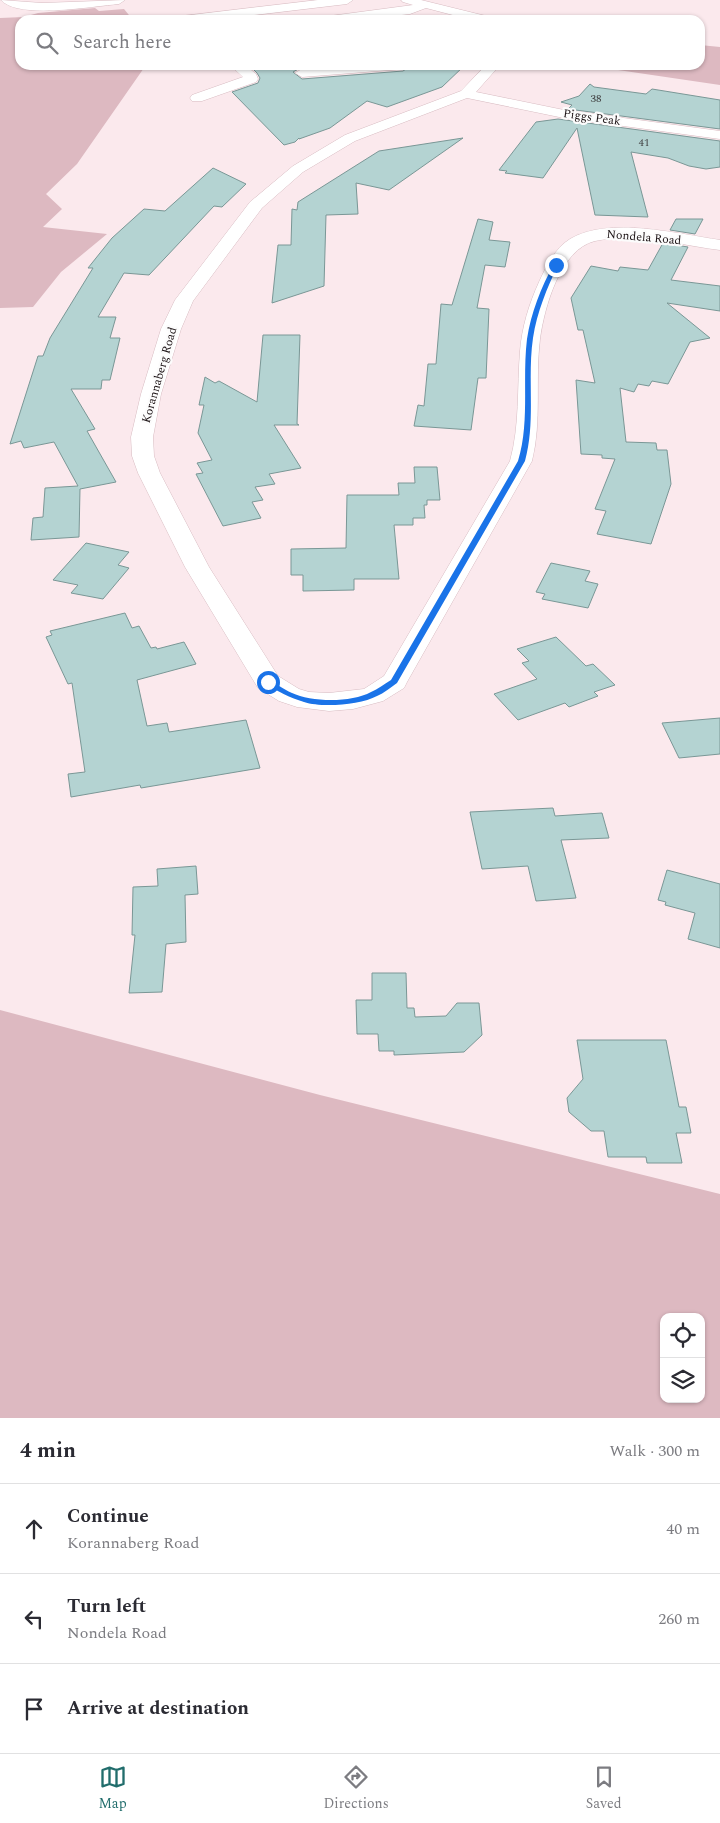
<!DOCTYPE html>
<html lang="en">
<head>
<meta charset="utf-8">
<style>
  :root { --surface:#fff; --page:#f7f7f7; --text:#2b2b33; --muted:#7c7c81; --line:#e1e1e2; --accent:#216d6c }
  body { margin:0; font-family:Spectral,serif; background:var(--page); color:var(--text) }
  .controls { position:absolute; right:15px; bottom:15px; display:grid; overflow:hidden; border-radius:10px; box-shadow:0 1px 4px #0004 }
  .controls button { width:45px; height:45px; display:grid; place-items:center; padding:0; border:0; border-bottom:1px solid var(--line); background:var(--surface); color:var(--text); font:25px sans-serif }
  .stop { position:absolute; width:15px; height:15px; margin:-11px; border:4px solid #1a73e8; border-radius:50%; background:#fff }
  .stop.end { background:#1a73e8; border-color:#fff; box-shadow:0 1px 5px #0008 }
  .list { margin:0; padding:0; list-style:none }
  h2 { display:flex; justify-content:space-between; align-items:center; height:65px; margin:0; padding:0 20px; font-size:21px }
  h2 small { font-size:16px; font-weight:400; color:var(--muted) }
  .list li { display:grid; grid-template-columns:32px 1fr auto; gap:15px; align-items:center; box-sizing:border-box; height:90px; padding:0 20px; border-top:1px solid var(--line) }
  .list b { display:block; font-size:19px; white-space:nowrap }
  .list p { margin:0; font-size:16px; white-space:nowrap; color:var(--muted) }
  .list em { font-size:16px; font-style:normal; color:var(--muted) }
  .icon { flex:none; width:28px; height:28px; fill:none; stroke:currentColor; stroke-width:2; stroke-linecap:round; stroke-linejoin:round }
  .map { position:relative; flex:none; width:720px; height:1418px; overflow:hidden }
  .search { position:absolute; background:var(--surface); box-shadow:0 1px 4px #0004; left:15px; right:15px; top:15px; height:55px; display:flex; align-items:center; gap:12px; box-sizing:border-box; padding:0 18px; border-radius:15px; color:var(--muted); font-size:19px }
  .sheet { height:335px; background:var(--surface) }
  nav { display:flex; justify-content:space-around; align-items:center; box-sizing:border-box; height:70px; border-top:1px solid var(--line); background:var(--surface); font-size:14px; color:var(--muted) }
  nav a { display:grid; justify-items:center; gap:2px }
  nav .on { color:var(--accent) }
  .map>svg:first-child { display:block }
  .green { fill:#ddb9c1; fill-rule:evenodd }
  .building { fill:#b4d3d2; stroke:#7a9796 }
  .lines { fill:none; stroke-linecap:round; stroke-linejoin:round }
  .minor-casing { stroke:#d8bcc2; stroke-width:1 }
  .minor { fill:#fff; fill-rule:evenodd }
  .route { fill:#1a73e8 }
  .labels { text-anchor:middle; stroke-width:4.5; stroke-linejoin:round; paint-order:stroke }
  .far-number-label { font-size:11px; fill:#424344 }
  .far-street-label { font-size:12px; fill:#1c1315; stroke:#fcfcfc }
</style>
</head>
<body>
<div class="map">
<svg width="720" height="1418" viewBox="0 0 720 1418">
  <rect width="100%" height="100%" fill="#fbe9ed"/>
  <g class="green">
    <polygon points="95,8 99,11 124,9 133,20 20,20 20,65 146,65 77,164 46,194 62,209 43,227 107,234 61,272 33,307 0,308 0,18 24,17 38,13"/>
    <polygon points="700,45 720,47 720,85 584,65 700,65"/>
    <path d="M 0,1010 L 320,1095 L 720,1194 L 720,1418 L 0,1418 ZM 664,1317 L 701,1317 L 701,1399 L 664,1399 Z"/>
  </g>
  <g class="building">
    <polygon points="274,65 329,65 302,67 293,72 302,79 403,71 412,65 465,65 442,87 387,107 367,101 330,128 299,139 299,138 295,142 284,145 232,92 258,83 260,78 257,73 252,68"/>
    <polygon points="590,84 594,87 646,94 652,89 720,100 720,129 568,109 572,105 561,102 579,96"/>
    <polygon points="558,119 720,141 720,167 706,169 689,166 668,158 631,152 648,217 595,215 577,128 543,178 505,173 507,171 499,170 536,122"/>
    <polygon points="463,138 389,190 356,183 358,214 326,215 324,286 272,303 278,245 291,245 292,209 297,210 298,202 379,151"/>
    <polygon points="213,168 246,184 222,207 214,206 149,275 124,273 98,317 116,317 110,338 120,338 110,380 102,380 101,389 71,389 95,429 87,431 116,482 80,489 79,537 31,540 33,518 43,517 45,488 78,486 54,442 24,448 21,441 10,444 38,356 43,356 50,338 93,268 88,268 112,238 144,209 165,211"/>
    <polygon points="478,219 493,222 489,240 510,242 505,267 485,265 477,308 489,309 486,378 478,378 471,430 414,426 418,405 424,406 428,364 436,364 441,304 452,305"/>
    <polygon points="676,219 703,219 695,234 670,230"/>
    <polygon points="663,243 688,247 671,280 720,286 720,311 667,303 710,338 690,342 668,384 652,381 649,386 638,384 634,392 620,388 626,442 656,443 657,450 667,450 671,484 651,544 597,534 606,511 595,509 615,459 602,458 602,455 581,454 576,380 595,383 583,330 578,330 571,298 591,266 618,271 620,267 648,270"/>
    <polygon points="263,335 300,335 297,424 299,425 274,425 301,468 269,474 275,484 255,487 263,500 252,502 261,518 223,526 196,474 203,473 197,463 212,460 198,433 204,405 199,405 205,377 215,383 219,381 257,402"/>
    <polygon points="414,467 437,467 440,500 427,500 427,505 424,505 425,518 413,518 413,525 394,525 399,579 354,579 354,590 303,591 303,575 291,575 291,549 346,548 347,495 399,495 398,483 415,483"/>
    <polygon points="86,543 129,552 118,565 129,568 103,599 71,593 78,585 53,580"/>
    <polygon points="551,563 590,571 585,581 598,584 588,608 542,599 545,594 536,592"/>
    <polygon points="125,613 132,628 139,626 151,648 156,647 157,649 184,642 196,664 137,680 147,726 167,723 169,732 246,720 260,768 141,788 140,785 71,797 68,774 85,772 72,683 68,684 46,637 52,635 50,631"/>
    <polygon points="556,637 586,666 593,664 615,685 594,692 598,696 569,707 565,703 518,720 494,694 537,679 522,663 529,661 517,649"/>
    <polygon points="720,718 720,754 679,758 662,723"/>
    <polygon points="553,808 555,816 602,813 609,838 561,840 576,898 536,901 528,866 482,869 470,812"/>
    <polygon points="196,866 198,894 185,895 186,942 166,944 162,992 129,993 135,935 132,935 133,887 158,886 157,869"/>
    <polygon points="667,870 720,884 720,948 688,939 695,913 665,905 666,902 658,900"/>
    <polygon points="372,973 406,973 407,1008 414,1008 415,1017 446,1016 457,1003 479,1003 482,1035 464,1052 394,1055 394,1051 379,1051 378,1034 357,1034 356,1000 372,1000"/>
    <polygon points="577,1040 666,1040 679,1107 686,1107 691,1133 676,1133 682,1163 647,1163 646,1157 608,1157 604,1131 591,1131 569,1112 567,1098 583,1079"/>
  </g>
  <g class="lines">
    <g class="minor-casing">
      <g id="minor">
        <path d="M 1,0 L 42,3 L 125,0 L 119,4 C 94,6 18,20 1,0 Z"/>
        <polygon points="318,0 353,0 347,4 213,20 177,20 183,16"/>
        <polygon points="401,0 421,0 490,17 492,20 472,20 426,8 410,14 359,20 324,20 330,16 413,5 403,2"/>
        <polygon points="230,65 245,65 256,74 258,79 256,82 202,101 192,101 190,98 192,95 243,77"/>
        <polygon points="353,65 410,65 403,69 302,77 295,73 302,69"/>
        <path d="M 486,65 L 500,65 L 476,92 L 564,110 L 720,131 L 720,139 L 564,118 L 467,98 L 355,141 L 303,172 L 262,208 L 193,301 L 181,329 L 161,394 L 153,437 L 154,456 L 160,473 L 209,567 L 278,676 L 299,689 L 309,692 L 329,693 L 364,689 L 384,676 L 510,461 C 520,425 517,388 520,351 C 522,327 529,304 539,282 C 546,267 555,248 570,239 C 609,216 677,234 720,240 L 720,250 C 680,245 635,232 595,241 C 560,249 544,309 540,339 C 535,380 542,421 532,461 L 407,682 L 404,688 L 383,701 L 353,709 L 329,711 L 297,707 L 279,701 L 258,688 L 185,567 L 138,473 L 132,456 L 131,437 L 141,394 L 161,329 L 175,300 L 250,202 L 293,166 L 345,135 L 461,91 Z"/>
      </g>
    </g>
    <use href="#minor" class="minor"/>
  </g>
  <path class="route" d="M 554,264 L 558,265 C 547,288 537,312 533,338 C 527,379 536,421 525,461 L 397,683 C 390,688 384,693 377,696 C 360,705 322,708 304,702 C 290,698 278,691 265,684 L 264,682 L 268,680 C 276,683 283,689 292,693 C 311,702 351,703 371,692 C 378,689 384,684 391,680 L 518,461 C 530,422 522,380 527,339 C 531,313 541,287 554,264 Z"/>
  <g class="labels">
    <g class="far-number-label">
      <text x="596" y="102">38</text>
      <text x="644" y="146">41</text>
    </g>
    <g class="far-street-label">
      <text transform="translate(592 117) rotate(8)" y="4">Piggs Peak</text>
      <text transform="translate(644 237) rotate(5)" y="4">Nondela Road</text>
      <text transform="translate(159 375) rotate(-74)" y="4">Korannaberg Road</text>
    </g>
  </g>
</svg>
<div class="controls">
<button><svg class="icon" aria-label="locate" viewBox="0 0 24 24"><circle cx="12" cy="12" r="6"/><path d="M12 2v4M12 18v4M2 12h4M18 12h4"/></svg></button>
<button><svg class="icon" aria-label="layers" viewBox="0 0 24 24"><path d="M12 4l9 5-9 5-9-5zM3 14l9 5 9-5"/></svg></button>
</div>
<div class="stop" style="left:268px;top:682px"></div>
<div class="stop end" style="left:556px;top:265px"></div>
<div class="search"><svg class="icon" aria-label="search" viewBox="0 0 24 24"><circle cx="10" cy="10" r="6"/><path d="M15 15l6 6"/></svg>Search here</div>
</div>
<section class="sheet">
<h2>4 min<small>Walk · 300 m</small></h2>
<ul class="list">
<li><svg class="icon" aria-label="ahead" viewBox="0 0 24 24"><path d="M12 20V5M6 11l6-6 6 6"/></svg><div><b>Continue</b><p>Korannaberg Road</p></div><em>40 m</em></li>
<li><svg class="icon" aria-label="left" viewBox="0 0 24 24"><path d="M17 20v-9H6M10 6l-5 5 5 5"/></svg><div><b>Turn left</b><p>Nondela Road</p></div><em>260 m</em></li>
<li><svg class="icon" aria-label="arrive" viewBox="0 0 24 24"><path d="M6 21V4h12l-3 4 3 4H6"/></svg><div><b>Arrive at destination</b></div></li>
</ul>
</section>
<nav>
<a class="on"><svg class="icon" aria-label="map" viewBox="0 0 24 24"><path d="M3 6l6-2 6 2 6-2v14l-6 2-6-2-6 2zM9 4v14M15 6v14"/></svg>Map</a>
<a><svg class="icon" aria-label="directions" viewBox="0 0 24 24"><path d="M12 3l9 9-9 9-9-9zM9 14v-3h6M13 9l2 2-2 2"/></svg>Directions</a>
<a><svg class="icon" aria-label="saved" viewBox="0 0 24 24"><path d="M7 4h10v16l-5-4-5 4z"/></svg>Saved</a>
</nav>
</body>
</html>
